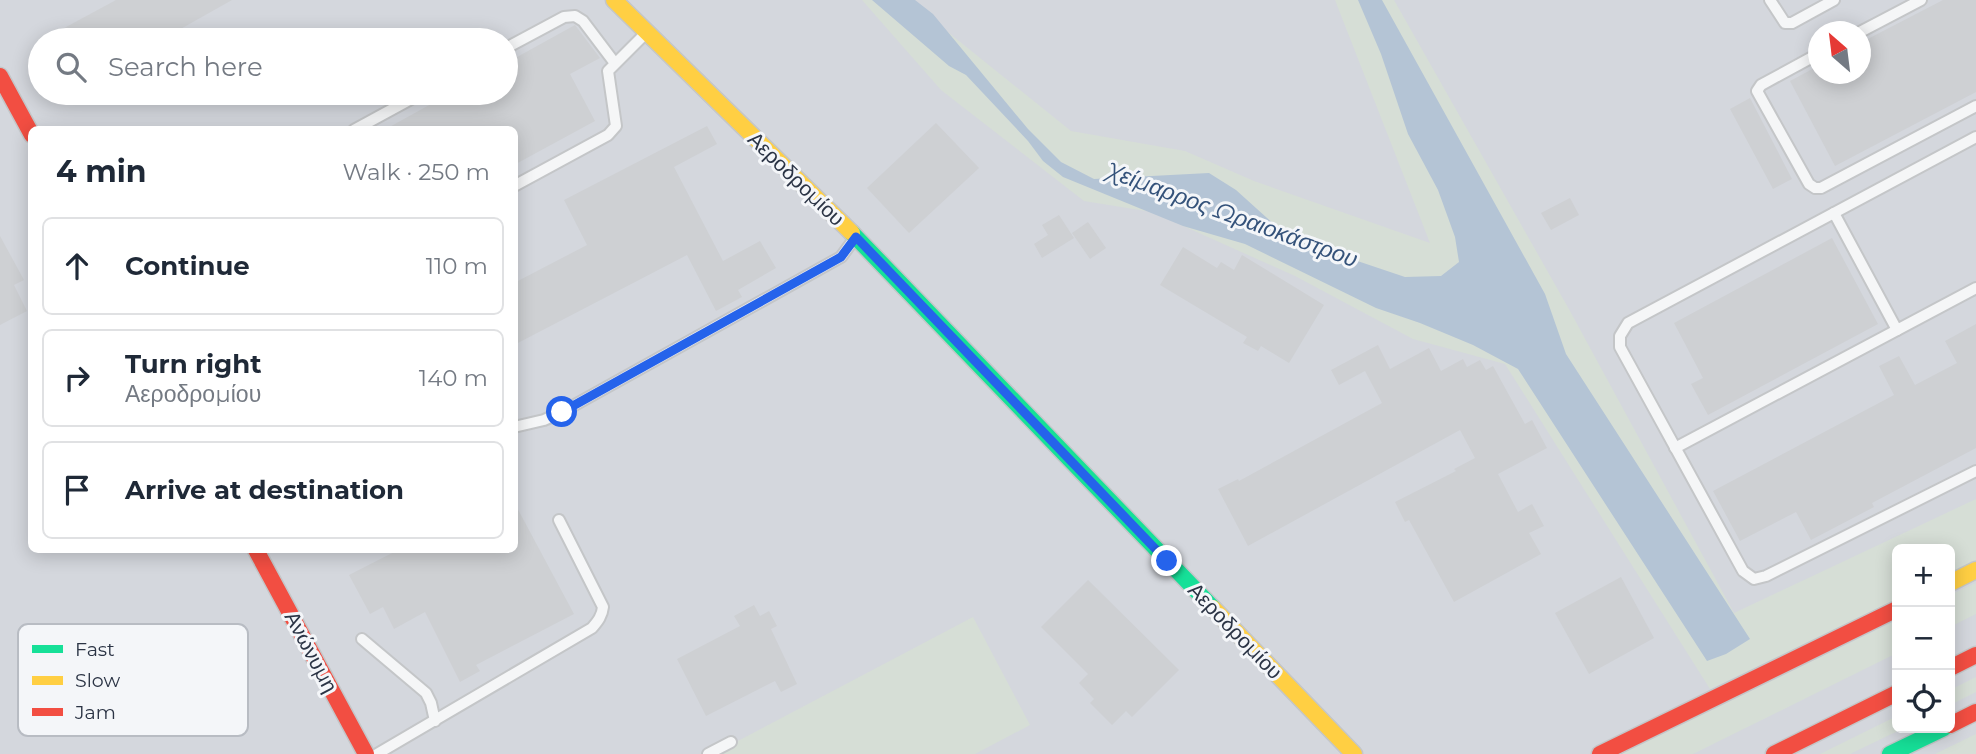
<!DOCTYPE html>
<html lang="en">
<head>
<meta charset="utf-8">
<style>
  :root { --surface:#fff; --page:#f2f2f3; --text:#1f2937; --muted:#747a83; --line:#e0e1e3 }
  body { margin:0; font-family:Montserrat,sans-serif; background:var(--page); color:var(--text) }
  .controls { position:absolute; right:21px; bottom:21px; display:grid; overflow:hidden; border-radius:10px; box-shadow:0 4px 18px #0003 }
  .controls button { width:63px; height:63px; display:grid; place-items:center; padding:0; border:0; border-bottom:2px solid var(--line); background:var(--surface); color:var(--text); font:35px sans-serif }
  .compass { position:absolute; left:1808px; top:21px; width:63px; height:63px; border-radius:50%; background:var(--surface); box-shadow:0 4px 18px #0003; rotate:332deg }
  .stop { position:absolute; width:21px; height:21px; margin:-16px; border:5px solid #2563eb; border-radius:50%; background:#fff }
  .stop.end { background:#2563eb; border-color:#fff; box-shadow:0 2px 7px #0008 }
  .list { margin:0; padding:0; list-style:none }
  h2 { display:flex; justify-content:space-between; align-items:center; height:91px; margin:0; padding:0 28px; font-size:30px }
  h2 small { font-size:23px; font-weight:400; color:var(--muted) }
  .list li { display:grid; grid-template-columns:46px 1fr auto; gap:21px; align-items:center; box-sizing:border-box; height:98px; margin:0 14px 14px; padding:0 14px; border:2px solid var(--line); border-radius:10px }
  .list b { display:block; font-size:26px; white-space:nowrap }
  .list p { margin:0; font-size:23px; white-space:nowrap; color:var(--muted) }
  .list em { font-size:23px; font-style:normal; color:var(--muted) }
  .icon { flex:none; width:38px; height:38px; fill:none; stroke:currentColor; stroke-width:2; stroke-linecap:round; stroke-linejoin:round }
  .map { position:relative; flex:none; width:1976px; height:754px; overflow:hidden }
  .search { position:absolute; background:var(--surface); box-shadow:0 4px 18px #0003; left:28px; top:28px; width:490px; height:77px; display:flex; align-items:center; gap:18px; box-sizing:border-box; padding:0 24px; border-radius:38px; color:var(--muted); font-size:26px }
  .panel { position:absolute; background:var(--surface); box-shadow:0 4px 18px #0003; left:28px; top:126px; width:490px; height:427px; border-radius:10px }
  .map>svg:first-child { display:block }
  .built { fill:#d4d7dd; fill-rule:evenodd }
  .green { fill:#d6ded6 }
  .water { fill:#b4c4d5 }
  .building { fill:#ced0d3 }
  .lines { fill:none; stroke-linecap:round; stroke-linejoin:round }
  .lane-casing { stroke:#c4c6c8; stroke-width:14 }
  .fast-casing { stroke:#c4c6c8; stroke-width:19 }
  .slow-casing { stroke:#c4c6c8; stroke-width:19 }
  .jam-casing { stroke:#c4c6c8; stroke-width:19 }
  .lane { stroke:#f5f6f7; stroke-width:10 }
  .fast { stroke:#16e098; stroke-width:16 }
  .slow { stroke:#ffcf43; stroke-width:16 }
  .jam { stroke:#f24e42; stroke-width:16 }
  .route { stroke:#2563eb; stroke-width:9 }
  .labels { text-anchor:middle; stroke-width:6; stroke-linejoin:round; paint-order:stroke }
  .street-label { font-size:21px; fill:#2b3445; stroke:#f4f6f9 }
  .water-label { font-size:23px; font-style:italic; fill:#34527a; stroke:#f4f6f9 }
  .key { fill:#f4f6f9; stroke:#b8bcc3; stroke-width:2 }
  .key-label { font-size:19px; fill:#2b3445 }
</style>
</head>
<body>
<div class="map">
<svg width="1976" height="754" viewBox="0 0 1976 754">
  <rect width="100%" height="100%" fill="#e6e8ea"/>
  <path class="built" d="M 0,0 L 1976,0 L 1976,754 L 0,754 ZM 1818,32 L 1860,32 L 1860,74 L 1818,74 ZM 40,40 L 506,40 L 506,93 L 40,93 ZM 32,130 L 514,130 L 514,550 L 32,550 ZM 1897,549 L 1950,549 L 1950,728 L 1897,728 Z"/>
  <g class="green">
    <polygon points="862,0 908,0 1071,131 1185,151 1254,181 1430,243 1335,0 1394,0 1570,311 1734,613 1976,499 1976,562 1950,575 1950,549 1897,549 1897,600 1710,689 1505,364 1413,339 1295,276 1152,212 1084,201 941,90"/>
    <polygon points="1976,583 1976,614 1950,627 1950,595"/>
    <polygon points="973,617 1030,725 975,754 713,754"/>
    <polygon points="1897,620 1897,653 1693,754 1621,754"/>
    <polygon points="1976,677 1976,692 1950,705 1950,690"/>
    <polygon points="1897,716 1897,728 1904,728 1850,754 1820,754"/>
    <polygon points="1976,734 1976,754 1935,754"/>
  </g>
  <polygon class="water" points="872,0 915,0 933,14 1028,129 1061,162 1094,179 1209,173 1236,190 1289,238 1405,277 1441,276 1459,262 1455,237 1438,190 1408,134 1381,54 1358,0 1382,0 1545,294 1566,354 1750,639 1726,654 1707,661 1518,369 1473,345 1420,323 1376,308 1245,244 1183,226 1063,177 1043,161 1028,141 966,75 949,66"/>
  <g class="building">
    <polygon points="116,0 232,0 161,40 42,40"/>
    <polygon points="1943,0 1976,0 1976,92 1835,166 1790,81 1818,66 1818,74 1860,74 1860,43"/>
    <polygon points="575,25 600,58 570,74 595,121 514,165 514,130 384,130 451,93 506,93 506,63"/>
    <polygon points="1750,98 1792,179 1773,189 1730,109"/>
    <polygon points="936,123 979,168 909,233 867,188"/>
    <polygon points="707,126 717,144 674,167 723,261 760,241 776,268 738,290 742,297 716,311 687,255 514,345 514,283 587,245 564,200"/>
    <polygon points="1570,198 1579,215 1551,230 1541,213"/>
    <polygon points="1059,215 1074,238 1042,258 1034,244 1048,235 1042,225"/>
    <polygon points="1088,222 1106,248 1090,259 1072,233"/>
    <polygon points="0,236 24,280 14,285 27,311 0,325"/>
    <polygon points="1832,238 1878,324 1708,415 1691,384 1703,378 1674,323"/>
    <polygon points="1183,247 1217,268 1221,262 1234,270 1242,255 1324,305 1289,363 1261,346 1258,351 1243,343 1247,337 1160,285"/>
    <polygon points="1976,324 1976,448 1872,503 1874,507 1811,540 1796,512 1740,541 1713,491 1894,395 1879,366 1899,356 1915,385 1957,363 1945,341"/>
    <polygon points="1378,345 1390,369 1429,348 1441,371 1463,359 1467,367 1480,360 1486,370 1493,366 1525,424 1532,420 1547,448 1498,474 1518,512 1532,504 1544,526 1529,533 1541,554 1454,602 1409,520 1405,522 1395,502 1456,471 1454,469 1475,458 1460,430 1248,546 1218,489 1238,479 1239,481 1382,403 1365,371 1339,385 1331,370"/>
    <polygon points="514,502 574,614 476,665 480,671 460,682 425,612 394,629 383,607 370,614 349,575 398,550 514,550"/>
    <polygon points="1621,577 1654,638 1589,674 1555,613"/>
    <polygon points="1088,580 1179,670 1132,717 1126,711 1112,725 1090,703 1094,699 1079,683 1088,674 1041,627"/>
    <polygon points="754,605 760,616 769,611 777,626 771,629 797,684 781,692 775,681 706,716 677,659 740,626 734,616"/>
  </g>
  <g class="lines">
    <g class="lane-casing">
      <g id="lane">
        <polyline points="1770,0 1785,23 1792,23 1834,0"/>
        <polyline points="1860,32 1921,0"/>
        <polyline points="506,48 564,17 575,16 583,21 614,62"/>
        <polyline points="1818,54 1761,85 1757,91 1809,184 1815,188 1821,188 1976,106"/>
        <polyline points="354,130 422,93"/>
        <polyline points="1976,137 1628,323 1620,336 1620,347 1743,571 1754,579 1766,576 1976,471"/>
        <polyline points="514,186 608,135 616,126 608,71 646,33"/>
        <polyline points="1834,213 1897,330 1976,288"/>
        <polyline points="514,427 544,420 562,412 841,257 855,238"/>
        <polyline points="1675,448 1897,330"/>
        <polyline points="362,639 426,693 431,703 435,721"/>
        <path d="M 377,754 L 592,628 C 598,621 602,616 603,607 L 559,520"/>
        <polyline points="708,754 731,742"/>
      </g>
    </g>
    <g class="fast-casing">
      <g id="fast">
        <polyline points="852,233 1213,608"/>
        <polyline points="1890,754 1944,728"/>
      </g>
    </g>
    <g class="slow-casing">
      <g id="slow">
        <polyline points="614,0 852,233"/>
        <polyline points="1950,583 1976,570"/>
        <polyline points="1213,608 1354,754"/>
      </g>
    </g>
    <g class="jam-casing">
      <g id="jam">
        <polyline points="0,76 32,135"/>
        <polyline points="256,550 366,754"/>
        <polyline points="1950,668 1976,655"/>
        <polyline points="1950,725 1976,712"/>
        <polyline points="1600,754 1897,609"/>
        <polyline points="1774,754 1897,693"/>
      </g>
    </g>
    <use href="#lane" class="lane"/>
    <use href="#fast" class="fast"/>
    <use href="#slow" class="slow"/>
    <use href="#jam" class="jam"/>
  </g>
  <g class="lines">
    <polyline class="route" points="562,412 841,257 856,237 1167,561"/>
  </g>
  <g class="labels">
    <g class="street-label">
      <text transform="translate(796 179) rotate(44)" y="7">Αεροδρομίου</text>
      <text transform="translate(1235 631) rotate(46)" y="7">Αεροδρομίου</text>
      <text transform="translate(311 652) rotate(62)" y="7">Ανώνυμη</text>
    </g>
    <g class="water-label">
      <text transform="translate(1233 215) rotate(20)" y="8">Χείμαρρος Ωραιοκάστρου</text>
    </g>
  </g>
  <rect x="18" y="624" width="230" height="112" rx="10" class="key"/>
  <rect x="32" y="645" width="31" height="8" fill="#16e098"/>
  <rect x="32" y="676" width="31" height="9" fill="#ffcf43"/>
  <rect x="32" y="708" width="31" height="8" fill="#f24e42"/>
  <g class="key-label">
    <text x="75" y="656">Fast</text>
    <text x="75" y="687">Slow</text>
    <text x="75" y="719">Jam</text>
  </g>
</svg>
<div class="controls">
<button>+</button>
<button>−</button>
<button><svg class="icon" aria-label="locate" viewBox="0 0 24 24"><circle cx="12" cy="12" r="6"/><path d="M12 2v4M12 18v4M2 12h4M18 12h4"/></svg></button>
</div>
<svg class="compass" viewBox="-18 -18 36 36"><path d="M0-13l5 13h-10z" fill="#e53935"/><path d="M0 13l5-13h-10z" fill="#747a83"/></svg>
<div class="stop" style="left:562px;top:412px"></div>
<div class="stop end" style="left:1167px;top:561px"></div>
<div class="search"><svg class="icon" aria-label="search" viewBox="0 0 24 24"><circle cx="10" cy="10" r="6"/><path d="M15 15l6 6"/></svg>Search here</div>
<section class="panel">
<h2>4 min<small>Walk · 250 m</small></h2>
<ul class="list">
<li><svg class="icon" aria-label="ahead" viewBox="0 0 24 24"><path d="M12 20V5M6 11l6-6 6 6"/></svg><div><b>Continue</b></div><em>110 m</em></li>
<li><svg class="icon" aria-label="right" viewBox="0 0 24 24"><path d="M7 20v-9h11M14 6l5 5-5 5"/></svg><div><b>Turn right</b><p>Αεροδρομίου</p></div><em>140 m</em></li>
<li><svg class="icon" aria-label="arrive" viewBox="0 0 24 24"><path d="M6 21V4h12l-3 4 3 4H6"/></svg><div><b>Arrive at destination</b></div></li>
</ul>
</section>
</div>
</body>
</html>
